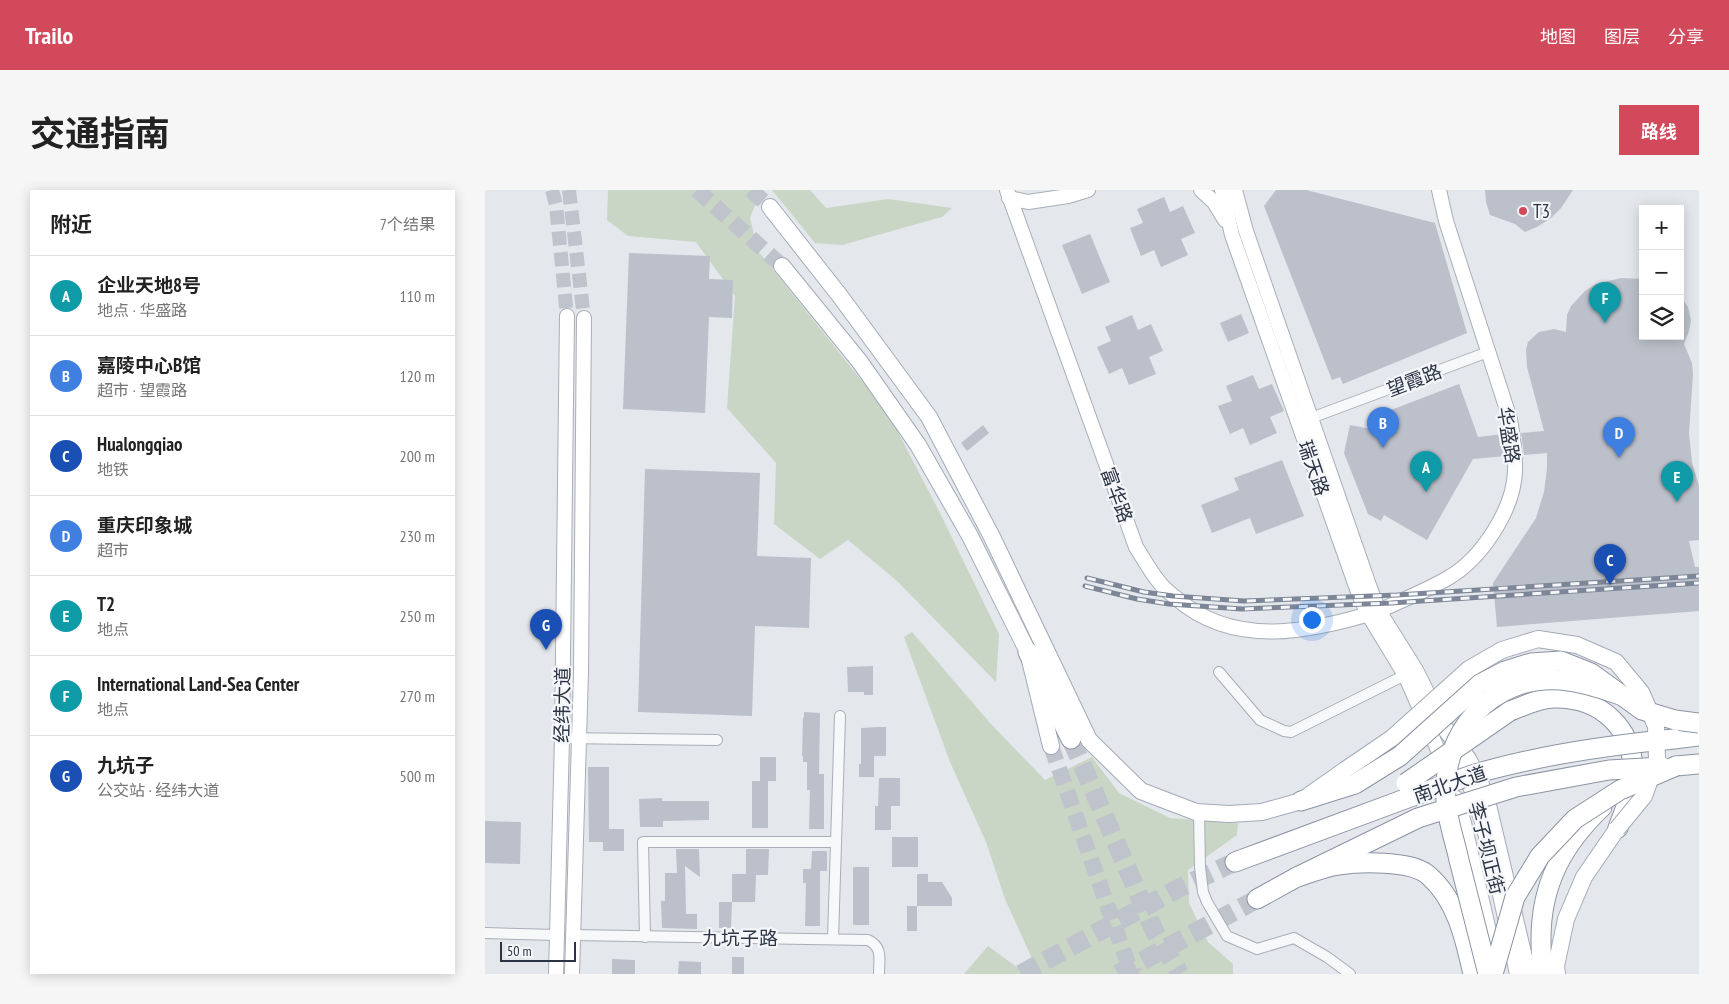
<!DOCTYPE html>
<html lang="zh">
<head>
<meta charset="utf-8">
<style>
  :root { --surface:#fff; --page:#f6f6f6; --text:#222; --muted:#767676; --line:#e0e0e0; --accent:#d1495b }
  body { margin:0; font-family:"PT Sans Narrow","Noto Sans SC",sans-serif; background:var(--page); color:var(--text) }
  .controls { position:absolute; right:15px; top:15px; display:grid; overflow:hidden; border-radius:0px; box-shadow:0 2px 12px #0003 }
  .controls button { width:45px; height:45px; display:grid; place-items:center; padding:0; border:0; border-bottom:1px solid var(--line); background:var(--surface); color:var(--text); font:25px sans-serif }
  .scale { position:absolute; left:15px; bottom:12px; width:76px; box-sizing:border-box; padding-left:5px; border:2px solid #2b3445; border-top:0; font-size:14px; line-height:18px; white-space:nowrap; color:#2b3445; -webkit-text-stroke:4px #f4f6f9; paint-order:stroke }
  .you { position:absolute; left:826px; top:429px; width:18px; height:18px; margin:-12px; border:4px solid #fff; border-radius:50%; background:#1a73e8; box-shadow:0 0 0 8px #1a73e833 }
  .badge { display:grid; place-items:center; width:32px; height:32px; border-radius:50%; background:var(--accent); color:#fff; font-size:16px; font-weight:700 }
  .pin { position:absolute; translate:-50% -41px; filter:drop-shadow(0 1px 2px #0008) }
  .pin::after { content:''; position:absolute; top:26px; width:18px; height:15px; background:inherit; clip-path:polygon(0 0,100% 0,50% 100%) }
  .list { margin:0; padding:0; list-style:none }
  h2 { display:flex; justify-content:space-between; align-items:center; height:65px; margin:0; padding:0 20px; font-size:21px }
  h2 small { font-size:16px; font-weight:400; color:var(--muted) }
  .list li { display:grid; grid-template-columns:32px 1fr auto; gap:15px; align-items:center; box-sizing:border-box; height:80px; padding:0 20px; border-top:1px solid var(--line) }
  .list b { display:block; font-size:19px; white-space:nowrap }
  .list p { margin:0; font-size:16px; white-space:nowrap; color:var(--muted) }
  .list em { font-size:16px; font-style:normal; color:var(--muted) }
  .icon { flex:none; width:28px; height:28px; fill:none; stroke:currentColor; stroke-width:2; stroke-linecap:round; stroke-linejoin:round }
  .map { position:relative; flex:none; width:1214px; height:784px; overflow:hidden; border-radius:0px }
  header { display:flex; align-items:center; gap:30px; box-sizing:border-box; height:70px; padding:0 25px; background:var(--accent); color:#fff }
  header strong { font-size:24px }
  nav { display:flex; gap:28px; margin-inline-start:auto; font-size:18px }
  .intro { display:flex; align-items:center; justify-content:space-between; box-sizing:border-box; height:120px; padding:0 30px }
  h1 { margin:0; font-size:35px }
  .button { padding:12px 22px; border-radius:0px; background:var(--accent); color:#fff; font-size:18px; font-weight:700 }
  main { display:flex; gap:30px; padding:0 30px }
  aside { flex:1; background:var(--surface); border-radius:0px; box-shadow:0 2px 12px #0003 }
  .map>svg:first-child { display:block }
  .green { fill:#c9d6c5 }
  .building { fill:#bbc0ca }
  .lines { fill:none; stroke-linecap:round; stroke-linejoin:round }
  .secondary-tunnel { stroke:#bfc3cb; stroke-width:14; stroke-dasharray:14 7; stroke-linecap:butt }
  .primary-tunnel { stroke:#bfc3cb; stroke-width:16; stroke-dasharray:16 8; stroke-linecap:butt }
  .highway-tunnel { stroke:#bfc3cb; stroke-width:19; stroke-dasharray:19 9; stroke-linecap:butt }
  .street-casing { stroke:#a9aeb7; stroke-width:12 }
  .secondary-casing { stroke:#a9aeb7; stroke-width:16 }
  .primary-casing { stroke:#a3abb8; stroke-width:18 }
  .highway-casing { stroke:#8b94a3; stroke-width:21 }
  .street { stroke:#f7f8fa; stroke-width:10 }
  .secondary { stroke:#fff; stroke-width:14 }
  .primary { stroke:#fff; stroke-width:16 }
  .highway { stroke:#fff; stroke-width:19 }
  .rail-casing { stroke:#7d8696; stroke-width:5 }
  .rail { stroke:#f4f6f9; stroke-width:3; stroke-dasharray:9; stroke-linecap:butt }
  .primary-bridge-casing { stroke:#a3abb8; stroke-width:18; stroke-linecap:butt }
  .highway-bridge-casing { stroke:#8b94a3; stroke-width:21; stroke-linecap:butt }
  .primary-bridge { stroke:#fff; stroke-width:16 }
  .highway-bridge { stroke:#fff; stroke-width:19 }
  .poi-dot { fill:#d1495b; stroke:#f4f6f9; stroke-width:2 }
  .labels { text-anchor:middle; stroke-width:4.5; stroke-linejoin:round; paint-order:stroke }
  .poi-label { font-size:19px; fill:#2b3445; stroke:#f4f6f9; text-anchor:start }
  .street-label { font-size:19px; fill:#2b3445; stroke:#f4f6f9 }
</style>
</head>
<body>
<header>
<strong>Trailo</strong>
<nav><a>地图</a><a>图层</a><a>分享</a></nav>
</header>
<div class="intro"><h1>交通指南</h1><a class="button">路线</a></div>
<main>
<aside>
<h2>附近<small>7个结果</small></h2>
<ul class="list">
<li><span class="badge" style="background:#0f9aa8">A</span><div><b>企业天地8号</b><p>地点 · 华盛路</p></div><em>110 m</em></li>
<li><span class="badge" style="background:#3f7fe0">B</span><div><b>嘉陵中心B馆</b><p>超市 · 望霞路</p></div><em>120 m</em></li>
<li><span class="badge" style="background:#1a4fb4">C</span><div><b>Hualongqiao</b><p>地铁</p></div><em>200 m</em></li>
<li><span class="badge" style="background:#3f7fe0">D</span><div><b>重庆印象城</b><p>超市</p></div><em>230 m</em></li>
<li><span class="badge" style="background:#0f9aa8">E</span><div><b>T2</b><p>地点</p></div><em>250 m</em></li>
<li><span class="badge" style="background:#0f9aa8">F</span><div><b>International Land-Sea Center</b><p>地点</p></div><em>270 m</em></li>
<li><span class="badge" style="background:#1a4fb4">G</span><div><b>九坑子</b><p>公交站 · 经纬大道</p></div><em>500 m</em></li>
</ul>
</aside>
<div class="map">
<svg width="1214" height="784" viewBox="0 0 1214 784">
  <rect width="100%" height="100%" fill="#e4e7ec"/>
  <g class="green">
    <polygon points="123,0 276,0 265,28 273,61 404,225 455,323 514,444 511,492 412,391 363,350 335,369 289,334 291,273 242,218 250,106 211,52 143,46 122,30"/>
    <polygon points="287,0 325,0 341,18 403,9 467,18 457,27 357,55 330,53"/>
    <polygon points="427,442 505,533 560,590 607,567 634,603 685,628 753,633 752,645 703,680 704,713 723,752 748,774 748,784 554,784 520,709 501,652 465,572 419,447"/>
    <polygon points="503,756 541,784 479,784"/>
  </g>
  <g class="building">
    <polygon points="791,0 821,0 950,33 982,143 858,194 855,187 847,190 779,16"/>
    <polygon points="1000,0 1088,0 1076,18 1066,28 1052,37 1040,42 1030,34 1005,25 1001,12"/>
    <polygon points="679,7 685,22 698,16 710,43 696,49 703,65 676,77 669,60 656,66 645,38 658,33 652,19"/>
    <polygon points="605,44 625,92 597,104 577,55"/>
    <polygon points="144,63 225,66 224,89 248,90 247,128 224,127 220,223 138,219"/>
    <polygon points="1136,88 1158,89 1158,146 1195,146 1195,105 1203,117 1206,130 1204,141 1199,154 1207,173 1208,184 1204,243 1207,272 1214,296 1214,350 1204,351 1210,377 1214,377 1214,421 1012,437 1008,393 1051,328 1059,302 1062,279 1062,263 1039,265 1036,243 1059,241 1042,177 1041,160 1043,152 1054,142 1069,139 1081,142 1082,125 1086,116 1100,101 1111,94"/>
    <polygon points="756,124 764,143 743,152 735,133"/>
    <polygon points="647,125 653,140 666,134 678,161 664,167 671,184 644,195 637,178 624,184 612,157 626,151 620,137"/>
    <polygon points="768,185 774,199 787,194 799,221 785,227 792,243 765,255 758,238 745,244 733,216 747,211 741,196"/>
    <polygon points="974,194 993,247 1019,244 1021,266 988,269 942,350 899,325 896,331 883,324 859,263 865,235 891,240 893,225"/>
    <polygon points="498,235 504,243 482,261 476,253"/>
    <polygon points="797,270 819,326 771,344 765,328 727,343 716,315 754,300 749,288"/>
    <polygon points="160,279 275,283 272,366 326,368 324,438 270,436 267,526 153,522"/>
    <polygon points="388,476 388,505 379,505 379,502 363,502 362,477"/>
    <polygon points="319,522 335,523 334,584 339,584 339,639 324,639 325,600 322,600 322,572 318,572 318,566 317,566 318,527 319,528"/>
    <polygon points="392,537 401,537 401,566 389,566 389,587 374,587 374,574 376,574 376,538"/>
    <polygon points="275,567 291,567 291,591 283,591 283,638 267,638 267,591 275,591"/>
    <polygon points="103,577 124,577 124,639 139,639 139,661 118,661 118,652 104,652"/>
    <polygon points="394,588 415,588 415,616 406,616 406,640 390,640 390,616 393,616"/>
    <polygon points="177,608 177,611 224,611 224,630 178,631 178,637 155,637 154,609"/>
    <polygon points="0,631 36,632 35,674 0,673"/>
    <rect x="407" y="647" width="26" height="30"/>
    <polygon points="191,659 214,659 215,687 200,676 201,724 212,724 212,739 177,738 176,711 180,711 180,683 192,683"/>
    <polygon points="261,659 284,659 283,685 271,685 270,712 247,712 246,738 234,738 234,712 247,712 247,684 261,684"/>
    <polygon points="327,661 342,661 342,681 335,681 335,736 320,736 321,693 318,693 318,679 326,679"/>
    <rect x="368" y="677" width="16" height="58"/>
    <polygon points="432,684 443,684 443,692 457,692 467,708 467,716 432,716 432,741 422,741 422,716 432,716"/>
    <rect x="247" y="767" width="12" height="17"/>
    <polygon points="127,769 150,770 150,784 127,784"/>
    <polygon points="194,771 216,772 216,784 193,784"/>
  </g>
  <g class="lines">
    <g class="secondary-tunnel">
      <polyline points="67,0 71,15 82,126"/>
      <polyline points="84,0 99,128"/>
    </g>
    <g class="primary-tunnel">
      <polyline points="212,0 297,76"/>
      <polyline points="266,0 285,17"/>
      <polyline points="566,556 642,771 650,784"/>
    </g>
    <g class="highway-tunnel">
      <polyline points="586,549 669,740 695,784"/>
      <polyline points="536,784 694,698 750,672"/>
      <polyline points="633,784 772,709"/>
    </g>
    <g class="street-casing">
      <g id="street">
        <polyline points="826,228 1003,162"/>
        <polyline points="734,482 775,530 799,541 806,542 920,485"/>
        <polyline points="77,548 232,550"/>
        <polyline points="714,622 715,677 718,702 722,712 742,746 772,759 809,748 842,767 865,784"/>
        <polyline points="0,743 72,745"/>
        <path d="M 88,745 L 383,750 C 398,757 394,769 394,784"/>
        <polyline points="160,747 158,652 350,652"/>
        <polyline points="348,749 355,526"/>
      </g>
    </g>
    <g class="secondary-casing">
      <g id="secondary">
        <path d="M 522,0 L 651,357 C 658,368 665,381 674,392 C 678,398 685,403 691,408 C 750,459 826,442 894,421 C 917,410 941,401 963,388 C 996,369 1028,321 1030,282 C 1031,264 1028,247 1025,229 L 961,31 L 954,0"/>
        <polyline points="716,0 729,12 740,30"/>
        <polyline points="737,0 747,45 873,402 883,424 920,485 960,576"/>
        <polyline points="750,0 761,41 885,398 894,421 931,480 960,538"/>
        <polyline points="524,8 543,12 583,6 603,0"/>
        <path d="M 970,560 C 1003,630 1015,708 1032,784"/>
        <polyline points="971,608 979,633 1011,771"/>
        <polyline points="71,784 77,548 82,126"/>
        <polyline points="87,784 96,482 99,128"/>
      </g>
    </g>
    <g class="primary-casing">
      <g id="primary">
        <polyline points="285,17 355,106 444,227 507,347 604,550 656,601 711,622 744,624 777,622 816,611 860,580"/>
        <polyline points="297,76 375,172 433,255 485,346 543,462 566,556"/>
        <polyline points="959,537 983,569 995,592 1003,615 1043,784"/>
        <polyline points="1072,784 1071,776 1081,729 1099,687 1132,639"/>
      </g>
    </g>
    <g class="highway-casing">
      <g id="highway">
        <polyline points="543,462 586,549"/>
        <path d="M 1025,521 C 1039,516 1054,508 1069,508 C 1116,507 1150,539 1148,586 C 1147,605 1139,621 1133,638"/>
        <polyline points="1189,549 1214,546"/>
        <polyline points="1191,576 1214,574"/>
        <polyline points="816,611 870,594"/>
        <polyline points="750,672 928,606"/>
        <path d="M 812,687 C 826,683 839,677 853,675 C 874,672 926,670 943,685 C 972,710 980,749 988,784"/>
        <polyline points="772,709 812,687 933,628"/>
        <path d="M 1059,784 C 1056,773 1056,761 1056,749 C 1056,694 1078,654 1117,617"/>
      </g>
    </g>
    <use href="#street" class="street"/>
    <use href="#secondary" class="secondary"/>
    <use href="#primary" class="primary"/>
    <use href="#highway" class="highway"/>
    <g class="rail-casing">
      <g id="rail">
        <polyline points="602,388 659,402 688,406 759,411 912,405 1214,386"/>
        <polyline points="600,396 652,409 684,414 757,419 906,413 1214,393"/>
      </g>
    </g>
    <use href="#rail" class="rail"/>
    <g class="primary-bridge-casing">
      <polyline id="primary-bridge" points="860,580 907,548 984,479 1017,460 1053,449 1092,455 1131,472 1156,502 1171,536 1172,570 1159,606 1132,639"/>
    </g>
    <g class="highway-bridge-casing">
      <g id="highway-bridge">
        <polyline points="921,593 1025,521"/>
        <polyline points="870,594 915,566 995,494 1020,481 1046,473 1076,471 1106,483 1157,520 1190,530 1214,533"/>
        <path d="M 928,606 C 952,598 976,588 1000,581 C 1062,564 1125,555 1189,549"/>
        <polyline points="933,628 1031,597 1124,580 1177,577"/>
        <path d="M 1003,784 C 993,746 984,708 974,670 C 970,651 962,629 961,610 C 956,542 1007,485 1076,490 C 1097,492 1116,498 1135,505"/>
        <polyline points="1008,784 1030,707 1055,666 1090,629 1135,600 1191,576"/>
      </g>
    </g>
    <use href="#primary-bridge" class="primary-bridge"/>
    <use href="#highway-bridge" class="highway-bridge"/>
  </g>
  <circle class="poi-dot" cx="1038" cy="21" r="5"/>
  <g class="labels">
    <g class="poi-label">
      <text x="1048" y="28">T3</text>
    </g>
    <g class="street-label">
      <text transform="translate(929 190) rotate(-21)" y="7">望霞路</text>
      <text transform="translate(1024 245) rotate(81)" y="7">华盛路</text>
      <text transform="translate(829 278) rotate(71)" y="7">瑞天路</text>
      <text transform="translate(632 305) rotate(70)" y="7">富华路</text>
      <text transform="translate(77 515) rotate(-89)" y="7">经纬大道</text>
      <text transform="translate(965 594) rotate(-19)" y="7">南北大道</text>
      <text transform="translate(1002 658) rotate(76)" y="7">李子坝正街</text>
      <text x="255" y="755">九坑子路</text>
    </g>
  </g>
</svg>
<div class="controls">
<button>+</button>
<button>−</button>
<button><svg class="icon" aria-label="layers" viewBox="0 0 24 24"><path d="M12 4l9 5-9 5-9-5zM3 14l9 5 9-5"/></svg></button>
</div>
<div class="scale">50 m</div>
<div class="you"></div>
<div class="pin badge" style="left:941px;top:302px;background:#0f9aa8">A</div>
<div class="pin badge" style="left:898px;top:258px;background:#3f7fe0">B</div>
<div class="pin badge" style="left:1125px;top:395px;background:#1a4fb4">C</div>
<div class="pin badge" style="left:1134px;top:268px;background:#3f7fe0">D</div>
<div class="pin badge" style="left:1192px;top:312px;background:#0f9aa8">E</div>
<div class="pin badge" style="left:1120px;top:133px;background:#0f9aa8">F</div>
<div class="pin badge" style="left:61px;top:460px;background:#1a4fb4">G</div>
</div>
</main>
</body>
</html>
